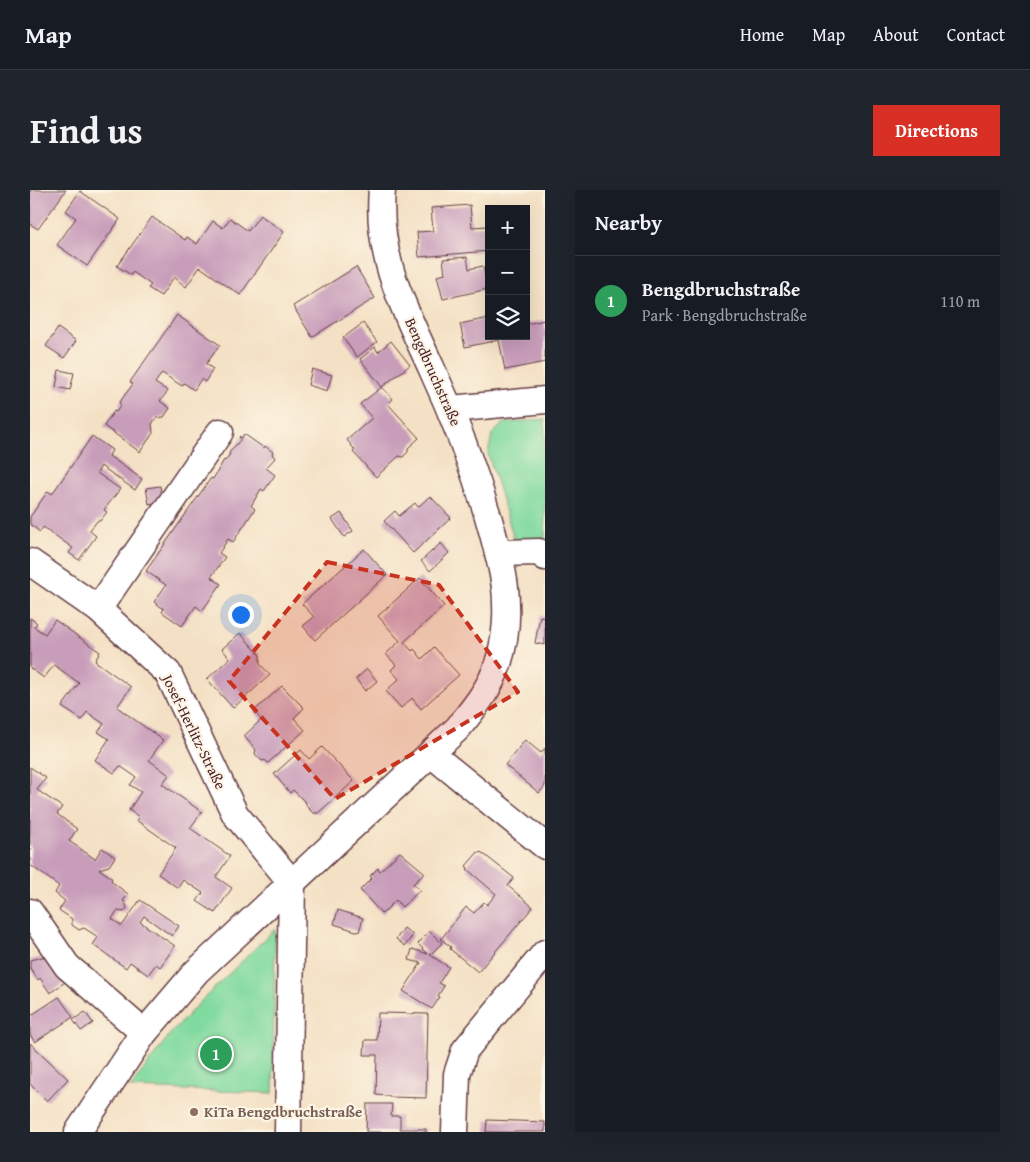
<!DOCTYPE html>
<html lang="en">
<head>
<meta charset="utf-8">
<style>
  :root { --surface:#171b24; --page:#20242c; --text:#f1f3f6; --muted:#9ea1a6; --line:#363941; --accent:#d93025 }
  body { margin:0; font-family:"Gentium Book Plus",serif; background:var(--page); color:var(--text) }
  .controls { position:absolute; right:15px; top:15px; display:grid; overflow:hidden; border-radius:0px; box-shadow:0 5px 20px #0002 }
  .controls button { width:45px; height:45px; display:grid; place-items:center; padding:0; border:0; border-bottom:1px solid var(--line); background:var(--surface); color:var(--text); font:25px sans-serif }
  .you { position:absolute; left:210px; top:424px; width:18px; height:18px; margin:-12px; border:4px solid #fff; border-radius:50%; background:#1a73e8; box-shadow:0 0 0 8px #1a73e833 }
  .badge { display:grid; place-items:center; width:32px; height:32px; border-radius:50%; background:var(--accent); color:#fff; font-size:16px; font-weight:700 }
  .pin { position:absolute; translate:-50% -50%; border:2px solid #fff; box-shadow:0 1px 5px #0006 }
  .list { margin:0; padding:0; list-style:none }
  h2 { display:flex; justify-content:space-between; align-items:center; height:65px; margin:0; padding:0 20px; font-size:21px }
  h2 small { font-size:16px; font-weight:400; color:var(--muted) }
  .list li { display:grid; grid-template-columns:32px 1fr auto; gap:15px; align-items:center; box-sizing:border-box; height:90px; padding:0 20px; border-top:1px solid var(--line) }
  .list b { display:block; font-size:19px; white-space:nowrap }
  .list p { margin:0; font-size:16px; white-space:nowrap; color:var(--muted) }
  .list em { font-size:16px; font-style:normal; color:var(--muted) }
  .icon { flex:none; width:28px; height:28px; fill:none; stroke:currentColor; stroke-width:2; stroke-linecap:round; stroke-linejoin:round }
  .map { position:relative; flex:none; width:515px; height:942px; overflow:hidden; border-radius:0px }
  header { display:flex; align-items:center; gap:30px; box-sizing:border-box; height:70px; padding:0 25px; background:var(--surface); border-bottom:1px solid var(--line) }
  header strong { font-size:24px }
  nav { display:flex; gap:28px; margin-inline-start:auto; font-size:18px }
  .intro { display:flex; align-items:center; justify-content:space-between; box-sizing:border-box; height:120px; padding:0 30px }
  h1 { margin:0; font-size:35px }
  .button { padding:12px 22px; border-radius:0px; background:var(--accent); color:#fff; font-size:18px; font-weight:700 }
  main { display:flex; gap:30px; padding:0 30px }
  aside { flex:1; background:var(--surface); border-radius:0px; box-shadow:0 5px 20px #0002 }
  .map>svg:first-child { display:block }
  .green { fill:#81da9f; stroke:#667c65 }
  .building { fill:#c89dba }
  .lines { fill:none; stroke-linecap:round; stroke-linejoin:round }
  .minor-casing { stroke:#643c42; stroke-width:29 }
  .minor { stroke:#fff; stroke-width:26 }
  .marked { fill:#c8321e; fill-opacity:0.2; stroke:#c8321e; stroke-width:4; stroke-dasharray:10 6; stroke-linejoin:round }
  .education-dot { fill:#8d6e63; stroke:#fcf5e5; stroke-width:2 }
  .labels { text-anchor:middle; stroke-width:4.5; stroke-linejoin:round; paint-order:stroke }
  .street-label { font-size:15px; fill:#4a1f2b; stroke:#fcf5e5 }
  .education-label { font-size:15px; font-weight:bold; fill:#785e54; stroke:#fcf5e5; text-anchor:start }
</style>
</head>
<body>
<header>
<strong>Map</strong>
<nav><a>Home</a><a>Map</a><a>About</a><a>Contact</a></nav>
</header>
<div class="intro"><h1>Find us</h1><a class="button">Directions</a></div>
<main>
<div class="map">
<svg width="515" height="942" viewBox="0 0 515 942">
  <rect width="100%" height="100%" fill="#fcf5e5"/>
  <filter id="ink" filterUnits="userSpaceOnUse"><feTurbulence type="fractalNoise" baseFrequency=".02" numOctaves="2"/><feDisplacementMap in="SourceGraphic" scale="10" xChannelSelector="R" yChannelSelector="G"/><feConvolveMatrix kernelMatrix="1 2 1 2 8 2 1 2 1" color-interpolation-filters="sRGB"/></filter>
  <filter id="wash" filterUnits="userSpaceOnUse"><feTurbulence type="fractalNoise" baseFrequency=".0096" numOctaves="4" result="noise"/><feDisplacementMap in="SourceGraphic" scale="20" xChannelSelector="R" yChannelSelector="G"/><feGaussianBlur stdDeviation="1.12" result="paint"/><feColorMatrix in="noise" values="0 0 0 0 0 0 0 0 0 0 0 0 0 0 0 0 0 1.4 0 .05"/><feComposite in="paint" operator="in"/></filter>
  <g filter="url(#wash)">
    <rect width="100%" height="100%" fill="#f4e1c5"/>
    <g class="green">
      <polygon points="515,229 515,349 485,352 458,264 462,244 474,233"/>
      <polygon points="245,739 243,903 100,898 141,843 169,813"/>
    </g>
    <g id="blocks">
      <g class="building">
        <polygon points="0,0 36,0 8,39 0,34"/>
        <polygon points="50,1 90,29 57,76 27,55 46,28 36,21"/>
        <polygon points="440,15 442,37 458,36 459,61 389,67 387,42 403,41 401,18"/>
        <polygon points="230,25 254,42 210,105 170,77 156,97 144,87 131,106 118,98 121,95 103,82 101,85 87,76 122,27 155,50 157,47 167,54 183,31 193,38 200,28 218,41"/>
        <polygon points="437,67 439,79 453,76 458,99 413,109 407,86 415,84 413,69"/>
        <polygon points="326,77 345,108 282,147 263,116"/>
        <polygon points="147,125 190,155 176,174 183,179 175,192 171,189 164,200 154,193 152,196 132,183 125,193 138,201 130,211 140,218 134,227 126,228 122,234 123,243 110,262 74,236 84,221 86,222 91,215 89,213 103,194 100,192"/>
        <polygon points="459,128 459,146 496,146 496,134 515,130 515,172 475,180 469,150 435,157 430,134"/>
        <polygon points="333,133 347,152 327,167 313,148"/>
        <polygon points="28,138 46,151 34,168 16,156"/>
        <polygon points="361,151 380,175 352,197 330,169 345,157 348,162"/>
        <polygon points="282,179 302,185 297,201 278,195"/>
        <polygon points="29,180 44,183 40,200 26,197"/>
        <polygon points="352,197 363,209 358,214 389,248 378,258 378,262 373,267 369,266 346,287 323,262 325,260 317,250 342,228 330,214"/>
        <polygon points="214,244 234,258 235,256 243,262 242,264 245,268 236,278 245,285 234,301 231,299 221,316 225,319 203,352 198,349 189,363 195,367 181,387 191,394 172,421 166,416 152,436 132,422 134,419 124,412 136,395 116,381 181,288 183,289 194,270 195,271 200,264 199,263 211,249 209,248 210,246 212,248"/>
        <polygon points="62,246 82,260 79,266 112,289 105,300 71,276 67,283 90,299 74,320 77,322 70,331 68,330 60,340 60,341 66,346 49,370 39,363 43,358 13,337 10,342 0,334 0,327 18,301 22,304"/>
        <polygon points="130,296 133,311 119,314 116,298"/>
        <polygon points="400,306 421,328 383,363 354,331 365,321 369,326 385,313 388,317"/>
        <polygon points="311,323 323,341 314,347 302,329"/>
        <polygon points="411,353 419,363 400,381 391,371"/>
        <polygon points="334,359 357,385 285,450 273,436 284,427 272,414"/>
        <polygon points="390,388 414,416 374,452 382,461 384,459 392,469 404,457 429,485 391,519 382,508 371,518 356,501 369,489 361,480 366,475 356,464 370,451 348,426"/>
        <polygon points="510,426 515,427 515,455 505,453"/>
        <polygon points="0,428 7,433 4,437 15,444 25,430 70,462 65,471 101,497 87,517 133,550 119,570 139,585 132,594 172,622 160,638 200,666 186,687 202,698 185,723 167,711 173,703 153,690 148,698 128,684 146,658 106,630 109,627 99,620 111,602 100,595 106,587 90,576 84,583 65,570 79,549 68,542 74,534 57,522 52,530 32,517 49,493 24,475 14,488 0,478"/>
        <polygon points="210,443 230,465 230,474 240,485 203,518 177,489 200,468 192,459"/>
        <polygon points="337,479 347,491 335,501 326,489"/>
        <polygon points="252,496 274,518 264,528 275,540 238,573 235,570 232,571 225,564 226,560 214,546 231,530 224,521"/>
        <polygon points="495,550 511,563 515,558 515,596 509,603 475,575"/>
        <polygon points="292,557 324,591 288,623 283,623 276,616 276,612 274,611 263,600 260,603 244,584 271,560 279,569"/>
        <polygon points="0,577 16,588 7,600 32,617 27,624 47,639 39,651 65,669 72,658 85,667 79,676 69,679 81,687 82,692 98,704 93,711 95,712 97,718 94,722 87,721 82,729 92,736 110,710 149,736 142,746 114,726 110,732 145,756 130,777 126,774 118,785 100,772 96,778 63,755 68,747 54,738 49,740 42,735 42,729 29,720 35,711 25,703 29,696 0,675 0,662 2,659 0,657"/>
        <polygon points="370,662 395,683 383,694 390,700 372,717 366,710 352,724 330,700 342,688 340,686 348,678 350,681"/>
        <polygon points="448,662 450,663 451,662 484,688 478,696 503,717 448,782 420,759 421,757 411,749 436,717 444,723 454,712 457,715 466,704 437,679 438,678 436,676"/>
        <polygon points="308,720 333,728 329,742 304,734"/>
        <polygon points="374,738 383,745 375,756 366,749"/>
        <polygon points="399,741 412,753 400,765 419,777 409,793 414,796 408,806 410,807 402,819 373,801 391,773 379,770 382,759 398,764 388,754"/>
        <polygon points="16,766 35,792 20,803 10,788 8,790 0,778 0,770"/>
        <polygon points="29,807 43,827 5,852 0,845 0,826"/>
        <polygon points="55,822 63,833 51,841 43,830"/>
        <polygon points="348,823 398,824 396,908 360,907 360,906 346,905 347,865 334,865 335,850 347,850"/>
        <polygon points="0,853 38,889 17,911 0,894"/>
        <polygon points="337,914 362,914 361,926 370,926 370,939 396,939 396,942 336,942"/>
        <polygon points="457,930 515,932 515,942 456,942"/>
      </g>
    </g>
  </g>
  <g filter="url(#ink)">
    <use href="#blocks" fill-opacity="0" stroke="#643c42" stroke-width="1"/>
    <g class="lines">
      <g class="minor-casing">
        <g id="minor">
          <polyline points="421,219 515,210"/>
          <polyline points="468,363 509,362 515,367"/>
          <polyline points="0,372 68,419 138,483 205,624 262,693 258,942"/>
          <polyline points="68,419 190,242"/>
          <polyline points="401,564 515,656"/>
          <polyline points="0,722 37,776 114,843"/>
          <path d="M 48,942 L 114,843 L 166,782 L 428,538 C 444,518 460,499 468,474 C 474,455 477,434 476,414 C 476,390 469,367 463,344 C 447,286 426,231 401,177 C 374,118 346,66 352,0"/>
          <polyline points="425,942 427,884 435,860 515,763"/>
        </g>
      </g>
      <use href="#minor" class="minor"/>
    </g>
  </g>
  <path class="marked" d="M 297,372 L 409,395 L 488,502 L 305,609 L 199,491 Z"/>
  <circle class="education-dot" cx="164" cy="922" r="5"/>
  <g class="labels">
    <g class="street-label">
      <text transform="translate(403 182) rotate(66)" y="5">Bengdbruchstraße</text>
      <text transform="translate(164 542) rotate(64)" y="5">Josef-Herlitz-Straße</text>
    </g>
    <g class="education-label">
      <text x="174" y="927">KiTa Bengdbruchstraße</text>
    </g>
  </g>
</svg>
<div class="controls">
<button>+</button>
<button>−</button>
<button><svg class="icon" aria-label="layers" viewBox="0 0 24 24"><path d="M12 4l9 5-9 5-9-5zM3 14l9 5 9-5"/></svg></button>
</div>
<div class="you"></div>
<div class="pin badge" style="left:186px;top:864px;background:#2e9e5b">1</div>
</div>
<aside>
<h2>Nearby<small></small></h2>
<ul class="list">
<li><span class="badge" style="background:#2e9e5b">1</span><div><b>Bengdbruchstraße</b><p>Park · Bengdbruchstraße</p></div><em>110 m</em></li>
</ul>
</aside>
</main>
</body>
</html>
